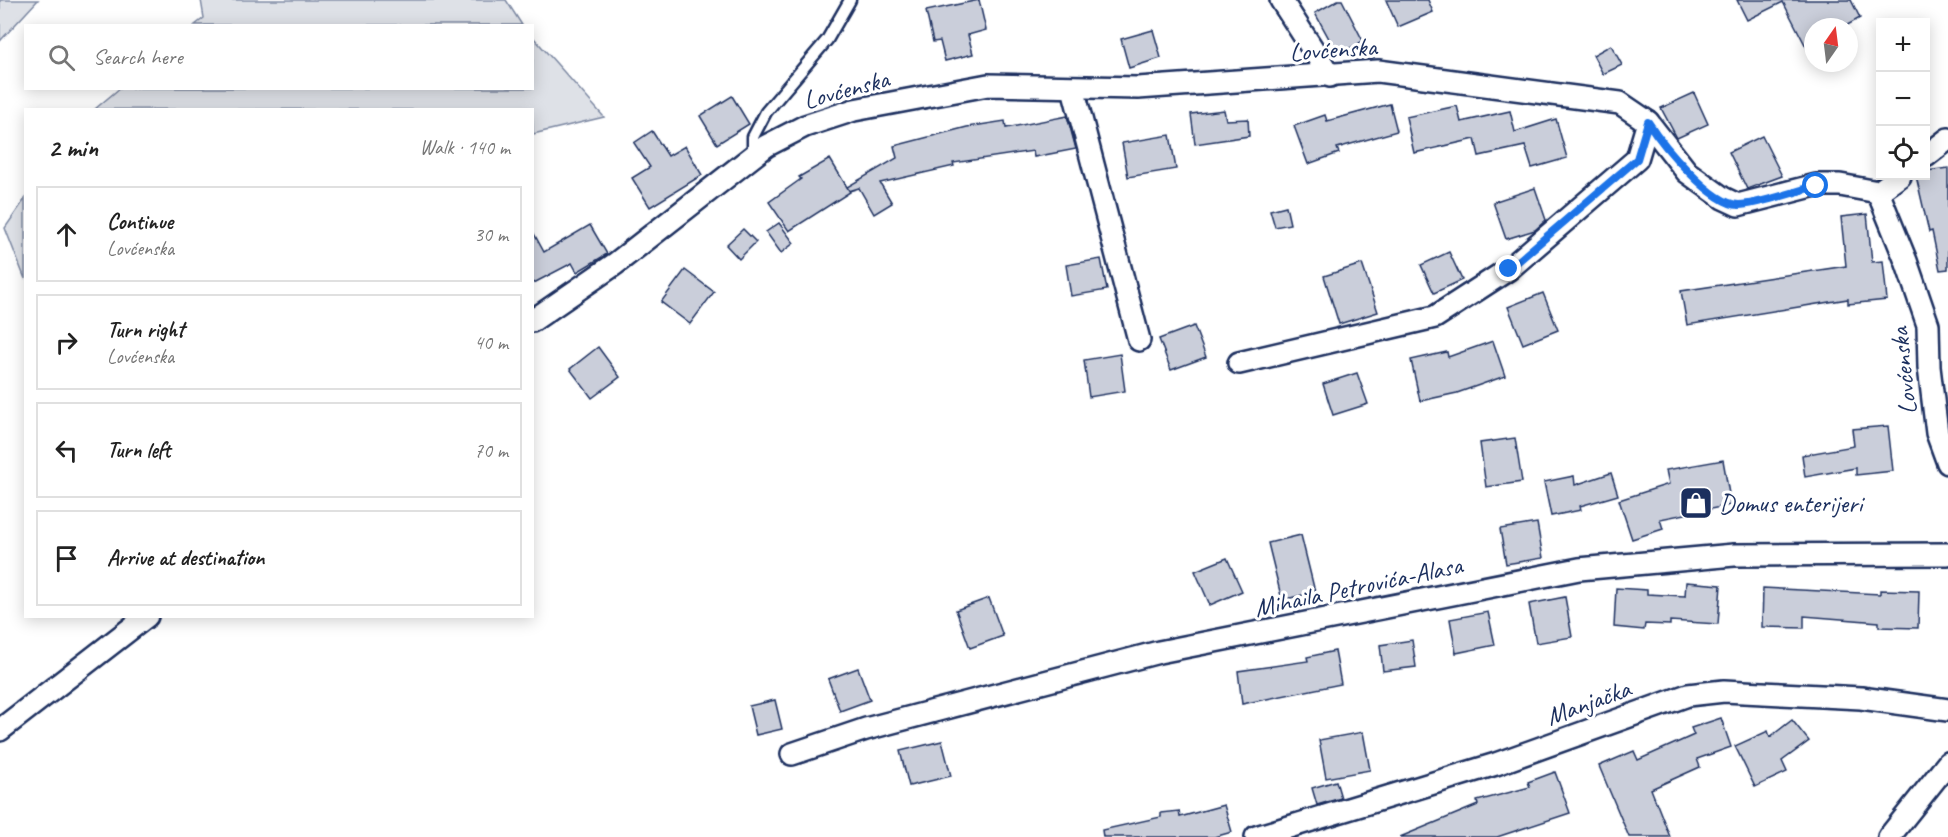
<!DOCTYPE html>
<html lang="en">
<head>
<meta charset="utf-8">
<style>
  :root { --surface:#fff; --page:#f2f2f2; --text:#222; --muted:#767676; --line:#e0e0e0 }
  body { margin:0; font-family:Caveat,sans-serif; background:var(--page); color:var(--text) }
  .controls { position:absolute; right:18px; top:18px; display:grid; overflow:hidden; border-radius:0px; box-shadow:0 3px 15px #0003 }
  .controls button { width:54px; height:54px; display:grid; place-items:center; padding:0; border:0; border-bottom:2px solid var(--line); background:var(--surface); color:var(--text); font:30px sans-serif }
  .compass { position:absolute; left:1804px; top:18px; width:54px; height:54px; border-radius:50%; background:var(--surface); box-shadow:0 3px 15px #0003; rotate:14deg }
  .stop { position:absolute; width:18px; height:18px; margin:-14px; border:4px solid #1a73e8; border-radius:50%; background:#fff }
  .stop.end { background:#1a73e8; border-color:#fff; box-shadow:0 2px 6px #0008 }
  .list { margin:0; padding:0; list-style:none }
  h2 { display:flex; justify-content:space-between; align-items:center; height:78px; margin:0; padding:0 24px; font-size:26px }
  h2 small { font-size:20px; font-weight:400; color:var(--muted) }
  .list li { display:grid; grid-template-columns:39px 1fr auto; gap:18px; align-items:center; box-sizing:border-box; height:96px; margin:0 12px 12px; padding:0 12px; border:2px solid var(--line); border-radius:0px }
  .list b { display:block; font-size:22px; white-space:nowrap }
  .list p { margin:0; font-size:20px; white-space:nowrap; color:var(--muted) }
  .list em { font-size:20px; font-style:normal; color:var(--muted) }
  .icon { flex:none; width:33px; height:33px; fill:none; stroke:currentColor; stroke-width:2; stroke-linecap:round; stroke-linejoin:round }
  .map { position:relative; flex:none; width:1948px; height:837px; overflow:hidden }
  .search { position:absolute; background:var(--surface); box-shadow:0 3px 15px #0003; left:24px; top:24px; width:510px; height:66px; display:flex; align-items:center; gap:15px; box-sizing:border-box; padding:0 21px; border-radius:0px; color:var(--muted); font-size:22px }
  .panel { position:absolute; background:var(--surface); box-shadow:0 3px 15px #0003; left:24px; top:108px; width:510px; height:510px; border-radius:0px }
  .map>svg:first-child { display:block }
  .green { fill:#dee1e7; stroke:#7c88a2; stroke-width:1.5 }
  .building { fill:#caceda; stroke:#1b2f5e; stroke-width:1.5 }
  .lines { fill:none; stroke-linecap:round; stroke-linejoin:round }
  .service-casing { stroke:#1b2f5e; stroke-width:15 }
  .minor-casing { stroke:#1b2f5e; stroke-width:26 }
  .service { stroke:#fff; stroke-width:10 }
  .minor { stroke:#fff; stroke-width:21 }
  .route { stroke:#1a73e8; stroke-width:8 }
  .labels { text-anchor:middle; stroke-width:6; stroke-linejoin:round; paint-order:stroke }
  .street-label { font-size:26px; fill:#1b2f5e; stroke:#fff }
  .poi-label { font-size:26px; fill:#1b2f5e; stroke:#fff; text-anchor:start }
</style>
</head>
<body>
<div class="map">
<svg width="1948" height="837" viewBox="0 0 1948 837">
  <rect width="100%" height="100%" fill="#fff"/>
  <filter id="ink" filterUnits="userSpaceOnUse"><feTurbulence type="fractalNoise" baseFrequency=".0167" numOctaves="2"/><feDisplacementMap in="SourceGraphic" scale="12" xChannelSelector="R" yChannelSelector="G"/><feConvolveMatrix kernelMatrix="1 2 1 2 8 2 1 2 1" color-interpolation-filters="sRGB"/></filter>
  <g filter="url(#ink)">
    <g class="green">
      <polygon points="0,0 38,0 0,41"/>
      <polygon points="201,0 506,0 522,25 195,25 204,18"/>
      <polygon points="533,37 604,117 533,134 532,110 95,109 120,88 532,88"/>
      <polygon points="25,199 25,279 5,228"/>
    </g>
    <g class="building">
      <polygon points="979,0 986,30 968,35 973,54 945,61 940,41 933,42 926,11"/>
      <polygon points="1338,0 1342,0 1363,41 1338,55 1315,13"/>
      <polygon points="1386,0 1428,0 1433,12 1398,27"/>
      <polygon points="1737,0 1851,0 1860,18 1844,27 1813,27 1813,60 1783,2 1747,20"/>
      <polygon points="1153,30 1161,58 1129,68 1121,39"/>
      <polygon points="1611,45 1622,65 1603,74 1593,55"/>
      <polygon points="1694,93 1708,124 1677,138 1661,108"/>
      <polygon points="732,96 749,124 717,144 700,116"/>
      <polygon points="1390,104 1397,131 1337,148 1339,153 1308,164 1294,126 1325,115 1327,121"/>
      <polygon points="1457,106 1461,122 1510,111 1515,132 1556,119 1567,158 1532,168 1525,146 1479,156 1475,139 1414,153 1406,117"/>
      <polygon points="1224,110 1226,120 1248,119 1249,136 1195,144 1191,114"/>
      <polygon points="1067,116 1076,149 1034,157 1033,151 953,163 954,166 880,183 892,203 874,214 859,188 849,191 847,187 897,158 894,146 967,127 1005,121 1006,128"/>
      <polygon points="652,131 668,156 685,146 702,175 650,207 632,178 650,167 634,143"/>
      <polygon points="1170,135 1176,169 1128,177 1122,143"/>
      <polygon points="1762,136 1782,176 1747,189 1729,152"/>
      <polygon points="830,159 850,192 789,231 769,202 801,179 799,177"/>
      <polygon points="1948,168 1948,269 1940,270 1932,231 1929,232 1916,176 1926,176 1926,171"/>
      <polygon points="1535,188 1546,220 1535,230 1506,239 1493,202"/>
      <polygon points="1286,206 1290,224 1275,227 1270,210"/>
      <polygon points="1867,214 1872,262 1883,261 1887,300 1848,304 1848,299 1687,325 1681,291 1846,266 1841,217"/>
      <polygon points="779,223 794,243 781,253 766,232"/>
      <polygon points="590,225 607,254 577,272 572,263 532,284 532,230 544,252"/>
      <polygon points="743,229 756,242 739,259 726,245"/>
      <polygon points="1449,252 1462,280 1434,293 1421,265"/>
      <polygon points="1101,259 1107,290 1071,296 1066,265"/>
      <polygon points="1362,264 1378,312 1339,324 1324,276"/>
      <polygon points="685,270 714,292 690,324 661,302"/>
      <polygon points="1543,293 1558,330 1523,344 1508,307"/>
      <polygon points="1194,326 1206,357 1171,370 1159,339"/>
      <polygon points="1493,341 1505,376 1457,393 1420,401 1411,360 1447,352 1448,357"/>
      <polygon points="598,347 620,377 592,398 570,369"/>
      <polygon points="1120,354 1125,391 1089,397 1084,360"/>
      <polygon points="1357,373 1368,404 1333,415 1323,384"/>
      <polygon points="1888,426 1893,471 1856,475 1856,468 1805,477 1802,455 1854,446 1852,429"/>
      <polygon points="1515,438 1522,482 1486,487 1480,443"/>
      <polygon points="1723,460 1731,505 1660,519 1663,529 1632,539 1619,500 1669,484 1666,470"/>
      <polygon points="1611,473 1618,495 1580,506 1581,510 1551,516 1544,482 1574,476 1575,485"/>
      <polygon points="1537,523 1543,558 1506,564 1500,529"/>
      <polygon points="1301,535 1315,592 1282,600 1268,543"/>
      <polygon points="1227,558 1242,591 1210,605 1195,571"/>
      <polygon points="1686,582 1721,585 1718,624 1670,621 1670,625 1645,624 1644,630 1614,627 1616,588 1647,590 1647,594 1685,596"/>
      <polygon points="1763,588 1880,594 1880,590 1919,591 1918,628 1879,627 1879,622 1804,616 1804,628 1762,627"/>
      <polygon points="1565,597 1572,637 1536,643 1529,604"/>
      <polygon points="989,598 1003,636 970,648 956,610"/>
      <polygon points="1488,612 1495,645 1456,653 1450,619"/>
      <polygon points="1412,640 1416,667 1383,671 1380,645"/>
      <polygon points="1335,651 1341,684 1242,704 1238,671 1308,661 1307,657"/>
      <polygon points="858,668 870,700 840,711 828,679"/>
      <polygon points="775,700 782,729 756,735 749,706"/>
      <polygon points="1721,718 1731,747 1697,759 1700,767 1651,789 1670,837 1629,837 1599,766 1634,751 1638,760 1694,735 1691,728"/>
      <polygon points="1792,720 1809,741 1782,761 1787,772 1755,787 1735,746 1768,731 1770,737"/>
      <polygon points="1363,732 1370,770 1326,778 1319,740"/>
      <polygon points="942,741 951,776 909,786 900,751"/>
      <polygon points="1555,772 1570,813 1497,837 1400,837 1478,805 1477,801 1530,787 1528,782"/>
      <polygon points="1336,781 1341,798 1317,805 1312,788"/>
      <polygon points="1224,805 1232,832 1214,837 1103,837 1102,830 1161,817 1161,813 1179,811 1180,817"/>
    </g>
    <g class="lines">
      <g class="service-casing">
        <polyline id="service" points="753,156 753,137 766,112 827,40 850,0"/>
      </g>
      <g class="minor-casing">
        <g id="minor">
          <polyline points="1281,0 1330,76"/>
          <polyline points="1073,88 1139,340"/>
          <polyline points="1926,156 1948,139"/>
          <polyline points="1878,192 1900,176"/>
          <polyline points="532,321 615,264 766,146 805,126 854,110 988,85 1138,88 1378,71 1620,103 1648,122 1687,172 1723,198 1738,205 1816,185 1840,185 1878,192 1906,261 1928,325 1929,367 1937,433 1948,463"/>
          <polyline points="1239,363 1435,317 1509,269 1637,159 1648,122"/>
          <polyline points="0,730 147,616"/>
          <polyline points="792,754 866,729 1159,652 1579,569 1734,555 1948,554"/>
          <polyline points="1256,837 1496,764 1688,695 1724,691 1861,698 1948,710"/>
          <polyline points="1889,837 1948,763"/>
        </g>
      </g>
      <use href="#service" class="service"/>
      <use href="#minor" class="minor"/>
    </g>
  </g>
  <g class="lines" filter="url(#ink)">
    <path class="route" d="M 1509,269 L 1637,159 L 1648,122 C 1662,144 1712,205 1739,205 C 1758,205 1796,191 1816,186"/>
  </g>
  <defs>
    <g id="shop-square" transform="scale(1.725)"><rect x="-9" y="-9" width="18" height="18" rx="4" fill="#1b2f5e" stroke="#fff"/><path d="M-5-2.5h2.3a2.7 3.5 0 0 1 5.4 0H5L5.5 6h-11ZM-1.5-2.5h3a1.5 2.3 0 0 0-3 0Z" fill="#fff"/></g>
  </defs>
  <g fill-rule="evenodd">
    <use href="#shop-square" x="1696" y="503"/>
  </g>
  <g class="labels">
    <g class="street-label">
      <text transform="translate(1333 49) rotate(-4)" y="9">Lovćenska</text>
      <text transform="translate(846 89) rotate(-15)" y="9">Lovćenska</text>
      <text transform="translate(1903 371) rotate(-96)" y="9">Lovćenska</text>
      <text transform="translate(1358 586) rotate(-12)" y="9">Mihaila Petrovića-Alasa</text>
      <text transform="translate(1588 702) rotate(-20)" y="9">Manjačka</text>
    </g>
    <g class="poi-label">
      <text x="1719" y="512">Domus enterijeri</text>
    </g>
  </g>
</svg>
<div class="controls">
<button>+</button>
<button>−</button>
<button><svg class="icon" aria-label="locate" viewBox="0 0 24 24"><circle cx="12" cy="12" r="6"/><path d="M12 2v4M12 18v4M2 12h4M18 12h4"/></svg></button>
</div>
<svg class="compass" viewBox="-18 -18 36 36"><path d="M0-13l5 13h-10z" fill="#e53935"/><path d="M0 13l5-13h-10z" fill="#767676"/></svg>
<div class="stop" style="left:1816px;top:186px"></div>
<div class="stop end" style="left:1509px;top:269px"></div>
<div class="search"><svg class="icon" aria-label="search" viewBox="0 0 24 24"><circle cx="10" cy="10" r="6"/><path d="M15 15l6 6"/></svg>Search here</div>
<section class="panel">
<h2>2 min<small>Walk · 140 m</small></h2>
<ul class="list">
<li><svg class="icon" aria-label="ahead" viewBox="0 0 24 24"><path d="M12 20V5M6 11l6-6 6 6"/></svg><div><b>Continue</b><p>Lovćenska</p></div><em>30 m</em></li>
<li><svg class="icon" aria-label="right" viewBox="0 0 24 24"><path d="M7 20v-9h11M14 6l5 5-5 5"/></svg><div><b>Turn right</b><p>Lovćenska</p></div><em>40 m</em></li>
<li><svg class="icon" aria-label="left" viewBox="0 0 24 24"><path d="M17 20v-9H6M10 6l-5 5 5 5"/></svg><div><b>Turn left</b></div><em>70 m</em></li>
<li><svg class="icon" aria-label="arrive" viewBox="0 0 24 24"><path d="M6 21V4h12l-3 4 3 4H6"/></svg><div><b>Arrive at destination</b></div></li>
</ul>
</section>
</div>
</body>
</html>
